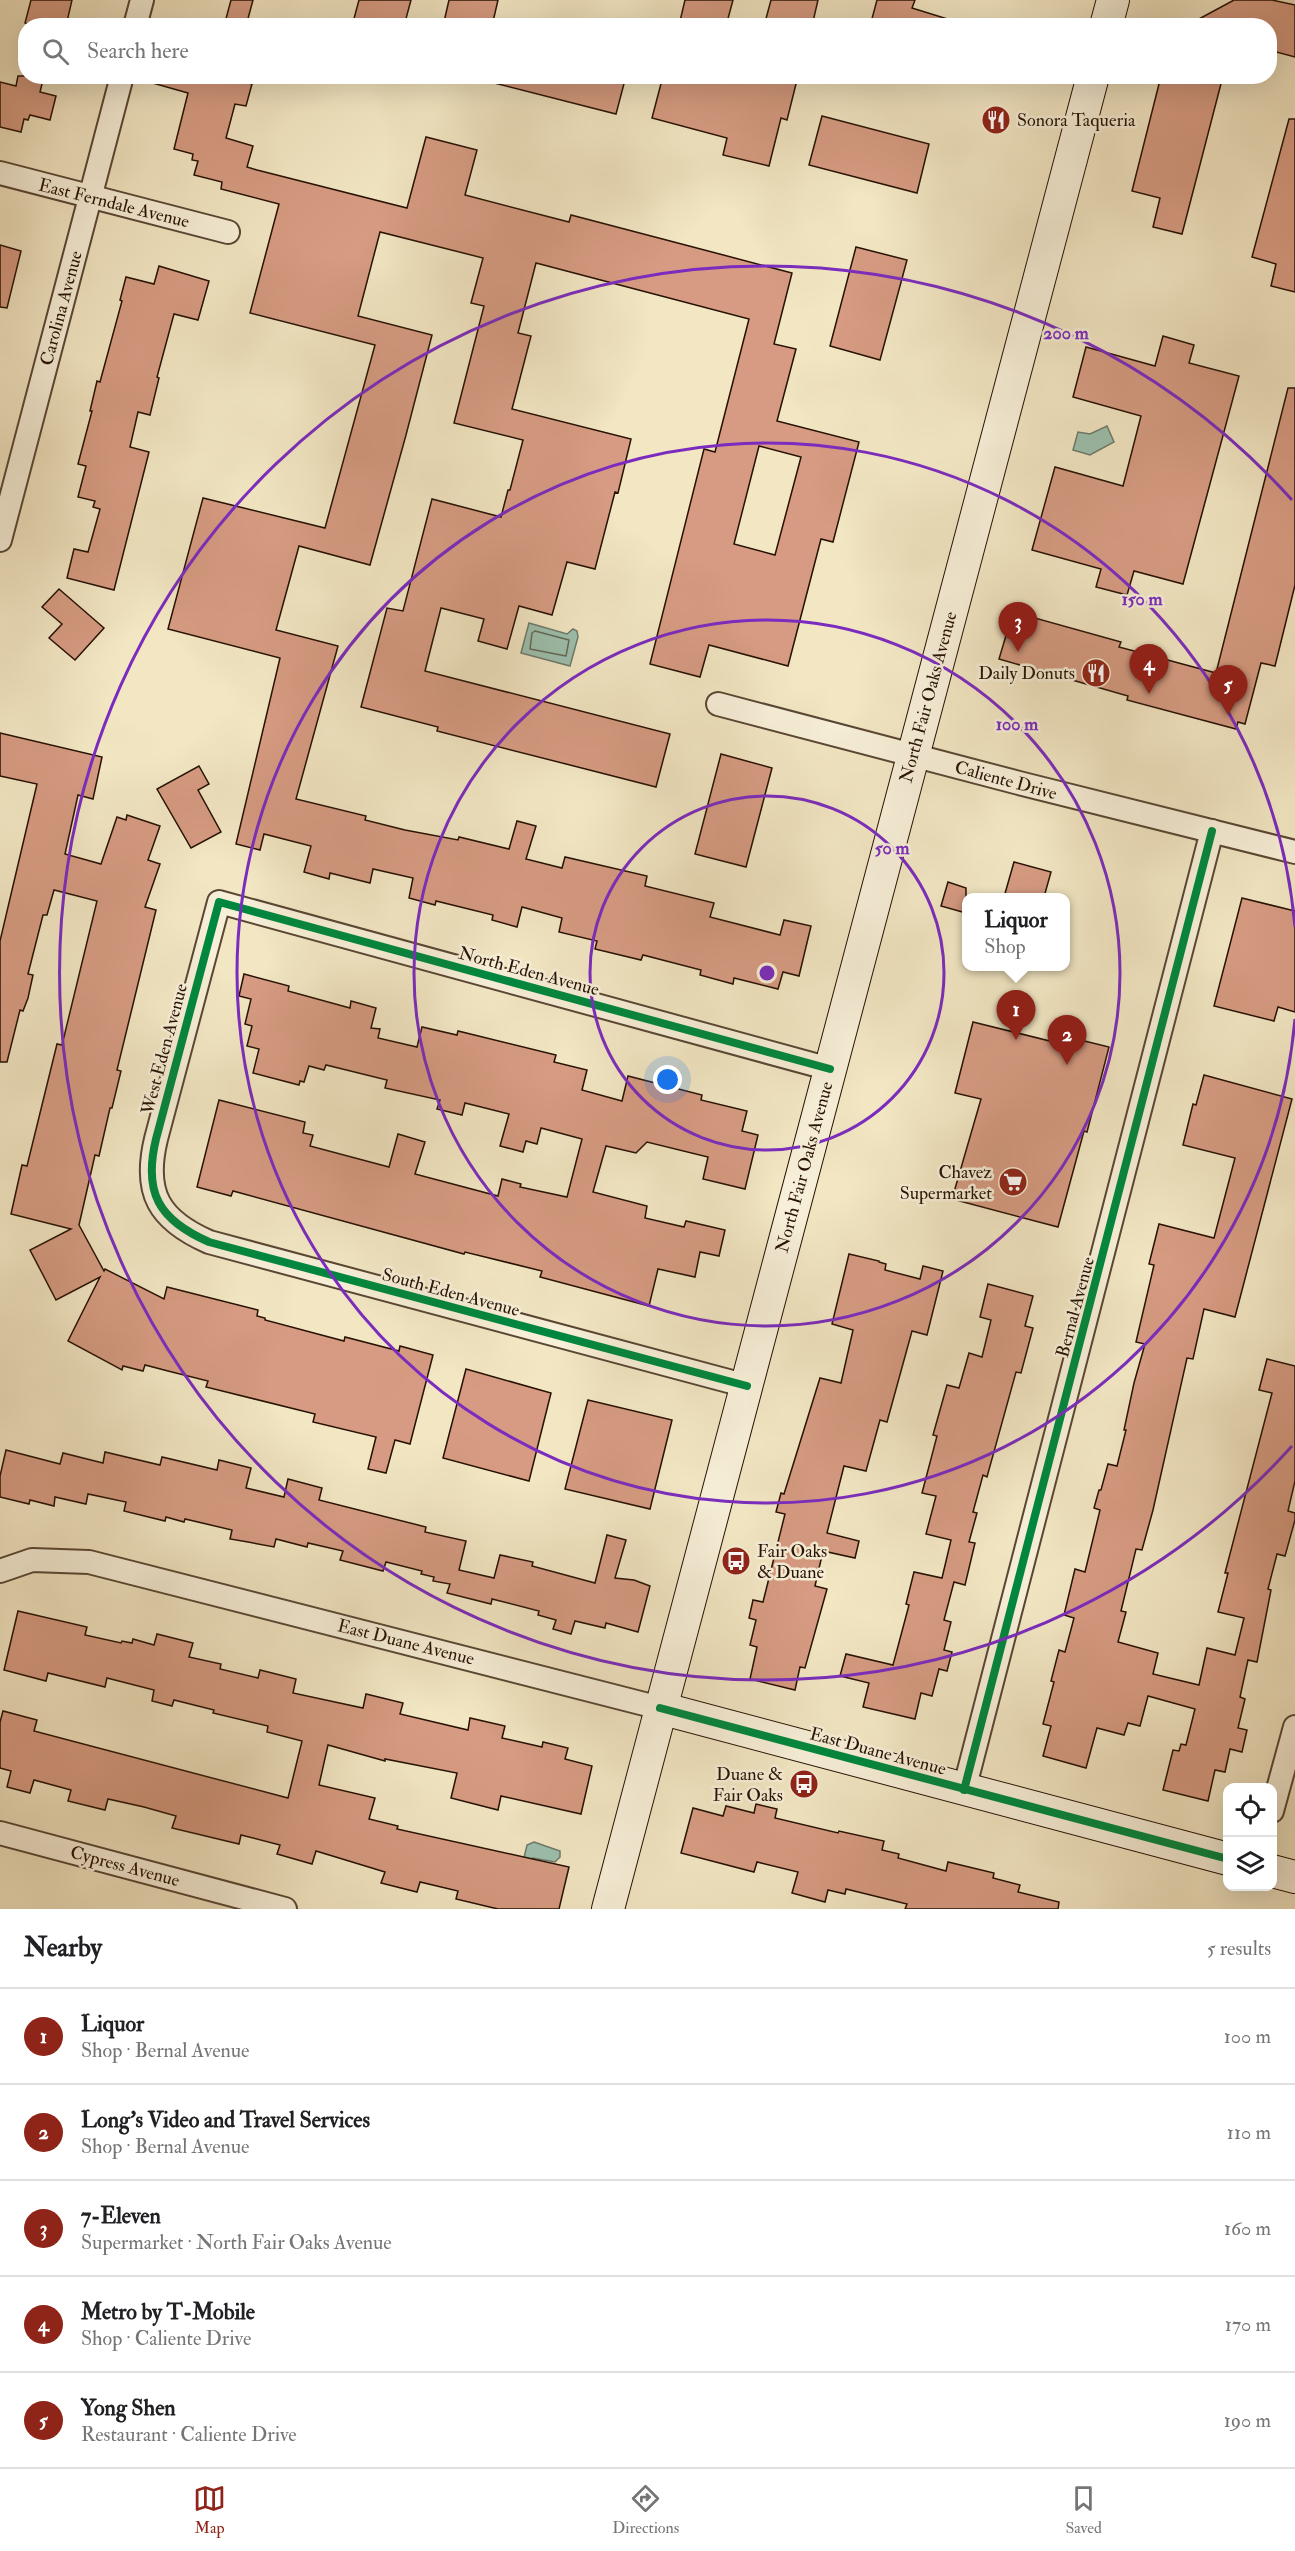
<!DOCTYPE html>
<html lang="en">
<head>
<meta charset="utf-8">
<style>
  :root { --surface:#fff; --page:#f6f6f6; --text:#202124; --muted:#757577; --line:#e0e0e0; --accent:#8f2418 }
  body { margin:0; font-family:"IM FELL Double Pica",serif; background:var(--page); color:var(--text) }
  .controls { position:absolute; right:18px; bottom:18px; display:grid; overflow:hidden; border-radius:12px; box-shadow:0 6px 24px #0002 }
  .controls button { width:54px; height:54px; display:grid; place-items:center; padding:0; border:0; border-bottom:2px solid var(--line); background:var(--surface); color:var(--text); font:30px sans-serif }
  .you { position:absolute; left:668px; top:1080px; width:21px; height:21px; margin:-15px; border:4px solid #fff; border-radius:50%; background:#1a73e8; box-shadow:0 0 0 9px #1a73e833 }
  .badge { display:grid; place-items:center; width:39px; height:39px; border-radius:50%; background:var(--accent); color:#fff; font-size:20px; font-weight:700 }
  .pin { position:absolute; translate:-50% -50px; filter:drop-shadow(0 2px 3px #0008) }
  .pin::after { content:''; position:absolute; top:32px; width:21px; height:18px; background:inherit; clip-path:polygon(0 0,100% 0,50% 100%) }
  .popup { position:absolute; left:962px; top:893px; width:108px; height:78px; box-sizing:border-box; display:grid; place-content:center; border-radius:12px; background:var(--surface); filter:drop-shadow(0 2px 4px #0005); font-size:20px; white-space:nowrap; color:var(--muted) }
  .popup b { font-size:22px; color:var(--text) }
  .popup::after { content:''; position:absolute; left:50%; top:100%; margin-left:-12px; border:12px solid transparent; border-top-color:var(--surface) }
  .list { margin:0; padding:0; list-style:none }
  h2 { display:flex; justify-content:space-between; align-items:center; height:78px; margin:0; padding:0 24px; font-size:26px }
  h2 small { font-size:20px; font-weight:400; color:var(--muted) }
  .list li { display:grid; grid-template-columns:39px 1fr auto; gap:18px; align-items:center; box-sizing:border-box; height:96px; padding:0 24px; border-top:2px solid var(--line) }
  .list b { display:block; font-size:22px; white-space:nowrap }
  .list p { margin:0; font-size:20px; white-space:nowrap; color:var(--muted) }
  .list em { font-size:20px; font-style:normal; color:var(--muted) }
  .icon { flex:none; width:33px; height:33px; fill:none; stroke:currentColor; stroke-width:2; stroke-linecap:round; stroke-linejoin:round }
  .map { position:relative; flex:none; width:1295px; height:1909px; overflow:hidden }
  .search { position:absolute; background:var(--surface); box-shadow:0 6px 24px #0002; left:18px; right:18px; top:18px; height:66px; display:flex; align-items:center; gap:15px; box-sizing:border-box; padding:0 21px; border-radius:24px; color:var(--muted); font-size:22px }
  .sheet { height:558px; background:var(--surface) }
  nav { display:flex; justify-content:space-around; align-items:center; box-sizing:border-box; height:84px; border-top:2px solid var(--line); background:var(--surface); font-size:16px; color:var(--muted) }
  nav a { display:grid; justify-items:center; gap:3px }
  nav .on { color:var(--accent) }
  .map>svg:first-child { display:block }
  .water { fill:#9cc0ae; stroke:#6d7a6a; stroke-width:1.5 }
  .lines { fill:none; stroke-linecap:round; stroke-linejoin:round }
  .shore { stroke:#616858; stroke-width:1.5 }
  .building { fill:#d69b82; stroke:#261103; stroke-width:1.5; fill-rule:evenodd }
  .street-casing { stroke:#594633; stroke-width:26 }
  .secondary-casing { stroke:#261103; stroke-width:34 }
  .street { stroke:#f7efd8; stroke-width:22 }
  .secondary { stroke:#f7efd8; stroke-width:32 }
  .cycleway-casing { stroke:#f7efd8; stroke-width:11 }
  .cycleway { stroke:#00873e; stroke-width:8 }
  .ring { fill:none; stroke:#7b2cbf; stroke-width:3 }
  .labels { text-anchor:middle; stroke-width:5; stroke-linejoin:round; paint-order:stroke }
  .poi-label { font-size:18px; fill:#261103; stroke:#f7efd8; text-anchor:end }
  .street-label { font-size:18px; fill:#261103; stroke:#f7efd8 }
  .centre { fill:#7b2cbf; stroke:#f7efd8; stroke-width:3 }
  .ring-label { font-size:18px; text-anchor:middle; font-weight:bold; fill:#7b2cbf; stroke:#f7efd8; stroke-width:5; stroke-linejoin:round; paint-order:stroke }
</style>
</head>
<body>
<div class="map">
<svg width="1295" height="1909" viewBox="0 0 1295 1909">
  <rect width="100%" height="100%" fill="#f2e6c3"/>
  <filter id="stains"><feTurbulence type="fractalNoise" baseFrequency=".00333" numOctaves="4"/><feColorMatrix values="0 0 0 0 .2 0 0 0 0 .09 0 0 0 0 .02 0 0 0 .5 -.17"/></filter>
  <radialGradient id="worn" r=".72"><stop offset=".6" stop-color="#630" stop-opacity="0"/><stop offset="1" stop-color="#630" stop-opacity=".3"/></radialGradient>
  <g class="water">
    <polygon points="1107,426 1114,442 1090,455 1073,450 1078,432 1090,434"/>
    <polygon points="529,623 567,634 573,629 577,631 578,637 570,666 521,653"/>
    <polygon points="534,1842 560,1851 560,1857 555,1862 533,1858 523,1862 527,1845"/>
  </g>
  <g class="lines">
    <polygon class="shore" points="535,631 569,640 566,656 530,649 532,633"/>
  </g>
  <g class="building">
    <polygon points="31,0 72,0 66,26 36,26 25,23"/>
    <polygon points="231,0 253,0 246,26 224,26"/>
    <polygon points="359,0 411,0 404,26 352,26"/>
    <polygon points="449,0 498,0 492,26 443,26"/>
    <polygon points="685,0 733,0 726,26 697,26 680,21"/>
    <polygon points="771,0 818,0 812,26 764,26"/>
    <polygon points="877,0 915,0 912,8 954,21 953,26 870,26"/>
    <polygon points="1234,0 1272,0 1295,5 1295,57 1269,50 1269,26 1186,26"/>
    <polygon points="18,76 44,76 40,92 56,96 50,120 30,115 28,120 24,119 21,132 0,127 0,82 16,86"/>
    <path d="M 150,76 L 224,76 L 252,84 L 246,106 L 235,104 L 226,138 L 253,146 L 247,167 L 257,170 L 407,208 L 426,137 L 477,150 L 465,195 L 569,222 L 571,215 L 792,273 L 774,344 L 796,349 L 777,421 L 859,442 L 833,542 L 821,539 L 788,666 L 709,645 L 700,677 L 650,664 L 704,449 L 715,452 L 749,319 L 536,263 L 518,333 L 531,336 L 512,409 L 631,439 L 618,493 L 615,492 L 595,569 L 567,562 L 552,615 L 519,606 L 507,649 L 478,641 L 484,619 L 441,608 L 425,671 L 670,734 L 656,787 L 437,731 L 438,727 L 361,707 L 387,608 L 403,611 L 432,499 L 501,517 L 508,490 L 510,490 L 523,440 L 454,423 L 484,306 L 471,303 L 483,258 L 380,232 L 358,316 L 432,335 L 406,435 L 370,565 L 299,546 L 276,630 L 338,646 L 296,799 L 366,816 L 365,820 L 405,830 L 458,840 L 459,837 L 509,849 L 517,821 L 536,826 L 526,859 L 562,868 L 565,857 L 647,876 L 645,886 L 714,903 L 710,917 L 780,935 L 784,920 L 811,926 L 799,976 L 783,972 L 778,989 L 734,978 L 733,984 L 700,975 L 701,970 L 643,955 L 641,960 L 595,949 L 597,941 L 559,932 L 562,918 L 522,907 L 517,927 L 492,920 L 493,915 L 436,901 L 435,905 L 409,898 L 413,878 L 373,869 L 370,883 L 330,873 L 329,879 L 304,872 L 311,846 L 264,834 L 260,850 L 236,844 L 280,658 L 168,629 L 203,498 L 325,528 L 375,345 L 250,313 L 279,204 L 221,189 L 222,182 L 194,175 L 198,161 L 192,160 L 193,154 L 174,149 L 188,93 L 149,82 ZM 759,446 L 801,457 L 775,555 L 734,544 Z"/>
    <polygon points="494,76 626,76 616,114 494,83"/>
    <polygon points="663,76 798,76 787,120 781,118 769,166 723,155 727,138 652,118"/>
    <polygon points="1161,76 1223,76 1182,234 1153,227 1160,198 1132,191"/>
    <polygon points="822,116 929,144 917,193 809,165"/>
    <polygon points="1289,119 1295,119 1295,292 1271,286 1276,264 1252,257"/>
    <polygon points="0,245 21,251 7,308 0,307"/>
    <polygon points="856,247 907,260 880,360 830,346"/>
    <polygon points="159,266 209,281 198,320 174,314 157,377 159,378 150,415 138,412 130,447 149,452 114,590 67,578 74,549 88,552 100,509 93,507 95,501 78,497 86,466 78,464 92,411 90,411 97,381 100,382 122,301 120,300 126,277 154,284"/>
    <polygon points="1163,336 1194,345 1189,363 1239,376 1183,584 1134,571 1127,595 1096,587 1101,569 1032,550 1055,467 1123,486 1141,416 1073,397 1086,347 1155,366"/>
    <polygon points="1288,388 1295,388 1295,585 1275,666 1261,663 1245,724 1238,722 1236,729 1127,700 1128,696 999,659 1013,612 1121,642 1119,647 1216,673"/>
    <polygon points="59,589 104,628 75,660 49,638 62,624 42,607"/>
    <polygon points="0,733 102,757 93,799 78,795 65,854 101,864 117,817 126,820 127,815 160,826 148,860 160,864 145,907 156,910 117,1070 121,1071 112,1108 110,1108 99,1156 95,1155 79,1225 104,1271 105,1269 164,1299 167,1287 258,1310 257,1316 265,1318 265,1320 344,1341 345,1337 399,1351 400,1346 433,1355 410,1444 395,1440 386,1473 368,1469 376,1437 313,1422 315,1414 206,1387 208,1381 168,1371 145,1365 143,1371 123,1366 122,1370 68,1341 100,1277 56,1300 30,1250 71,1229 11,1214 22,1165 27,1166 57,1044 62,1045 97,901 54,890 47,915 43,915 28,974 33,975 28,998 23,1011 20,1010 7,1062 0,1062 0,941 37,784 0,776"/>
    <polygon points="721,754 772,768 746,867 695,854"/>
    <polygon points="199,766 209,784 198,790 221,832 191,848 157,789"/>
    <polygon points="1014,862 1051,872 1044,897 1004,897"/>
    <polygon points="948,882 966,888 966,913 941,906"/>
    <polygon points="1242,898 1295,911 1295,1012 1278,1007 1274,1021 1214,1006"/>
    <polygon points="244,974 289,986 288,991 350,1008 351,1001 376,1008 371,1028 380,1029 378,1038 417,1047 422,1027 457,1035 458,1031 556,1055 554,1062 587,1070 582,1090 622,1101 628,1076 702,1095 701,1100 747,1111 742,1131 758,1135 745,1189 703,1179 708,1157 647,1142 636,1153 606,1146 593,1192 647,1206 645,1218 684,1227 686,1221 725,1230 719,1256 700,1252 695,1277 658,1269 649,1306 540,1277 542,1271 465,1252 464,1254 233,1191 231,1196 197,1187 219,1100 305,1122 303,1133 313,1135 310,1146 389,1167 398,1134 425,1142 415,1174 498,1196 502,1179 521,1184 520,1187 567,1197 582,1139 541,1128 537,1144 526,1141 523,1152 500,1146 509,1114 465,1103 462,1115 437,1109 440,1100 385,1088 387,1080 326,1065 324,1070 309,1066 304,1082 300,1081 299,1085 253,1073 259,1049 247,1046 252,1026 245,1024 251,999 239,996"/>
    <polygon points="973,1022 1066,1045 1068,1037 1109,1047 1087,1132 1084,1131 1058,1227 952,1199 981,1099 955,1093"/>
    <polygon points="1204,1075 1292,1099 1235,1317 1204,1309 1193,1359 1187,1358 1153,1510 1142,1550 1136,1549 1121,1611 1126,1612 1118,1642 1158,1653 1153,1674 1199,1685 1207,1648 1235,1655 1244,1618 1218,1612 1228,1573 1225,1573 1272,1393 1259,1390 1267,1359 1295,1366 1295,1481 1288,1511 1295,1513 1295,1520 1285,1556 1277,1554 1268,1589 1271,1590 1257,1662 1248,1660 1240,1697 1245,1699 1238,1728 1247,1730 1242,1752 1230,1749 1225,1772 1215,1770 1208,1801 1163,1790 1173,1750 1179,1751 1181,1744 1186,1745 1195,1709 1148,1696 1140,1726 1128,1723 1124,1735 1097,1728 1086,1768 1043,1756 1051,1726 1043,1724 1054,1682 1051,1681 1059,1650 1065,1652 1074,1618 1064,1615 1075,1569 1085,1572 1100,1510 1094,1508 1099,1490 1101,1490 1108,1464 1117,1466 1126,1430 1124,1430 1134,1383 1145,1344 1136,1342 1154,1265 1149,1264 1159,1224 1214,1238 1235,1158 1183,1145 1193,1104 1196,1105"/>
    <polygon points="849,1254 879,1261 879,1262 886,1264 885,1270 920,1279 923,1266 943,1271 927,1335 912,1331 887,1422 880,1420 866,1471 844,1466 827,1533 859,1541 855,1558 823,1551 815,1586 827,1589 805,1668 800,1667 795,1690 750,1679 757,1647 750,1645 756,1620 749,1618 753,1600 763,1602 785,1514 776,1512 781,1493 784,1494 820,1378 841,1383 853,1330 832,1324"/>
    <polygon points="988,1284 1033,1296 1025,1326 1033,1328 1021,1373 1016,1372 987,1477 983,1475 973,1512 977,1513 969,1542 975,1543 965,1585 954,1582 944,1620 951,1622 944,1650 952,1652 947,1671 939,1669 932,1696 921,1693 915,1719 863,1707 869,1683 840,1676 846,1654 893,1665 909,1605 906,1604 914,1572 942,1578 951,1540 926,1534 936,1496 922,1493 937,1436 933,1435 947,1385 959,1388 969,1353 982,1357 991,1320 980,1317"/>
    <polygon points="466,1369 551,1393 529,1481 443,1458"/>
    <polygon points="588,1400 672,1420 650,1509 565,1489"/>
    <polygon points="6,1450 60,1464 63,1453 103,1463 105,1452 160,1465 162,1457 217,1470 219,1460 251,1468 246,1488 284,1497 288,1479 322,1488 319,1500 426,1527 425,1532 466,1541 459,1570 494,1578 500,1555 533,1562 532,1566 595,1583 607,1535 626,1540 615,1578 634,1580 650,1586 638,1632 606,1623 605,1628 575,1621 571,1634 553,1629 556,1620 538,1615 539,1611 492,1599 491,1604 447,1593 450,1584 433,1581 434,1577 421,1574 422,1571 386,1562 383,1571 340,1560 343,1551 308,1543 307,1547 276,1539 274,1547 248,1542 230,1539 232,1530 185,1519 184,1522 166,1517 165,1521 124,1511 126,1502 88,1494 86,1504 55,1497 54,1506 30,1500 29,1504 0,1497 0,1476"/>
    <polygon points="18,1611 87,1627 85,1635 121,1643 122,1641 132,1643 133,1639 154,1645 157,1634 193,1643 189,1657 221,1664 220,1669 258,1678 260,1670 296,1679 293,1693 363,1708 366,1694 403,1703 400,1714 468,1730 470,1718 505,1726 502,1738 542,1747 543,1742 568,1748 565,1759 592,1766 581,1814 501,1796 498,1810 451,1798 457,1773 385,1759 385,1761 328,1745 319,1785 375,1798 369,1819 398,1826 397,1829 569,1867 559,1909 498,1909 456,1899 458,1891 420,1882 417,1892 381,1883 385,1872 316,1851 312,1864 277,1854 280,1845 241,1835 239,1844 172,1828 176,1816 144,1807 108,1799 105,1810 68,1801 71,1790 34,1780 30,1793 7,1787 11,1771 0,1768 0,1722 3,1711 37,1720 34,1731 288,1798 302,1741 267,1732 268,1726 213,1713 214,1710 174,1700 172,1706 152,1701 154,1690 107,1678 105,1687 48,1673 46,1681 4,1670"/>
    <polygon points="756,1804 777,1809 775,1818 838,1833 839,1831 884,1841 882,1850 899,1854 898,1858 946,1871 948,1862 994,1873 993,1878 1020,1885 1018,1892 1059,1902 1058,1909 905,1909 907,1904 846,1889 845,1894 828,1890 825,1902 792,1893 798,1872 757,1862 754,1872 681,1853 693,1808 723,1816 726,1806 754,1813"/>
  </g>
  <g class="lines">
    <g class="street-casing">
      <g id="street">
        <polyline points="135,26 142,0"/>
        <polyline points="0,173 228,232"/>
        <polyline points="0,540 122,76"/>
        <polyline points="718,704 1019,783 1295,852"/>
        <path d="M 747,1386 L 209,1242 C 159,1220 143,1193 156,1139 L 219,902 L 830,1069"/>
        <polyline points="0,1571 32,1560 89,1562 660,1708"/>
        <polyline points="964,1790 1212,831"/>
        <polyline points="1272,1811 1295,1727"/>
        <polyline points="0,1833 285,1909"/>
      </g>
    </g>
    <g class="secondary-casing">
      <g id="secondary">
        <polyline points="1106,26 1113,0"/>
        <polyline points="660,1708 1228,1859"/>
        <polyline points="1272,1871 1295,1877"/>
        <polyline points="608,1909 1093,76"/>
      </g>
    </g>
    <use href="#street" class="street"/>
    <use href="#secondary" class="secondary"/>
    <g class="cycleway-casing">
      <g id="cycleway">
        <path d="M 747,1386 L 209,1242 C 159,1220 143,1193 156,1139 L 219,902 L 830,1069"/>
        <polyline points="660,1708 1228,1859"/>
        <polyline points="964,1790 1212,831"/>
      </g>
    </g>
    <use href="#cycleway" class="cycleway"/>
  </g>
  <g class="ring">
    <circle cx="767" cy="973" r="177"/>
    <circle cx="767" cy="973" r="353"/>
    <path d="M1295 1019A530 530 0 1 1 1295 927"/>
    <path d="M1292 1446A707 707 0 1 1 1292 500"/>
  </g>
  <defs>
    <g id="restaurant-disc" transform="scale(1.5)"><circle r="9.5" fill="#8f2418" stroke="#f7efd8"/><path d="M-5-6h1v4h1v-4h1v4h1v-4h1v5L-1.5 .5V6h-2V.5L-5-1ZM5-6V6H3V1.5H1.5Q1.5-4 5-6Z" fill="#fff"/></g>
    <g id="supermarket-disc" transform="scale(1.5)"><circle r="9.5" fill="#8f2418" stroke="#f7efd8"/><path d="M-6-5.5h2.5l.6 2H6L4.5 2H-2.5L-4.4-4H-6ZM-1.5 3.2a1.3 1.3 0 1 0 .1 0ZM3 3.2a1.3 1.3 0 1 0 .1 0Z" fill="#fff"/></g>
    <g id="bus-disc" transform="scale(1.5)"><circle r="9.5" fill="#8f2418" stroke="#f7efd8"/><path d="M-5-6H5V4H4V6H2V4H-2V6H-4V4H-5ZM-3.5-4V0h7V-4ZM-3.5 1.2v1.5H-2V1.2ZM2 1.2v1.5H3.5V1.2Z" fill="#fff"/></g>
  </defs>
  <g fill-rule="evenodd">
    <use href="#restaurant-disc" x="996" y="120"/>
    <use href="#restaurant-disc" x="1096" y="673"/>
    <use href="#supermarket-disc" x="1013" y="1182"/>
    <use href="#bus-disc" x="736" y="1561"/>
    <use href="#bus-disc" x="804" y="1784"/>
  </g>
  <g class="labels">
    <g class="poi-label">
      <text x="1017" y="126" text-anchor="start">Sonora Taqueria</text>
      <text x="1075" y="679">Daily Donuts</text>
      <text x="992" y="1178">Chavez<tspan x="992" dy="21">Supermarket</tspan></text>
      <text x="757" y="1557" text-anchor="start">Fair Oaks<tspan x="757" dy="21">&amp; Duane</tspan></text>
      <text x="783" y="1780">Duane &amp;<tspan x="783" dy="21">Fair Oaks</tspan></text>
    </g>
    <g class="street-label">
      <text transform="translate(114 203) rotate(14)" y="6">East Ferndale Avenue</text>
      <text transform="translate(61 308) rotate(-75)" y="6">Carolina Avenue</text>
      <text transform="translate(928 697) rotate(-75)" y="6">North Fair Oaks Avenue</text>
      <text transform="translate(1006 780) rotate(15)" y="6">Caliente Drive</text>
      <text transform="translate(529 971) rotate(15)" y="6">North Eden Avenue</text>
      <text transform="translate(164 1049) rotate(-75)" y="6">West Eden Avenue</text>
      <text transform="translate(804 1167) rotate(-75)" y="6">North Fair Oaks Avenue</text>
      <text transform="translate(451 1292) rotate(15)" y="6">South Eden Avenue</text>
      <text transform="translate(1075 1307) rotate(-75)" y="6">Bernal Avenue</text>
      <text transform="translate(406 1642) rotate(14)" y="6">East Duane Avenue</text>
      <text transform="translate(878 1751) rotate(15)" y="6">East Duane Avenue</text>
      <text transform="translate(125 1866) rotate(15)" y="6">Cypress Avenue</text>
    </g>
  </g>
  <circle cx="767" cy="973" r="9" class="centre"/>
  <g class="ring-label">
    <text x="1066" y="339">200 m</text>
    <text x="1142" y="605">150 m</text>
    <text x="1017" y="730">100 m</text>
    <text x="892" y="854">50 m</text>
  </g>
  <rect width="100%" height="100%" filter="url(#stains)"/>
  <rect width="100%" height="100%" fill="url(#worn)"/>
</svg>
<div class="controls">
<button><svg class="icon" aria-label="locate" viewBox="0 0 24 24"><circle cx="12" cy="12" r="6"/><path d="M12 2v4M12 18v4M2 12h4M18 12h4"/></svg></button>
<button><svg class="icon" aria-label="layers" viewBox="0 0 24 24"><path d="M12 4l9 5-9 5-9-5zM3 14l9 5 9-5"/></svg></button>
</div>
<div class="you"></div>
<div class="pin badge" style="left:1016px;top:1040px">1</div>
<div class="popup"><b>Liquor</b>Shop</div>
<div class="pin badge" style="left:1067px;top:1065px">2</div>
<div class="pin badge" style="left:1018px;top:652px">3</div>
<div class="pin badge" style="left:1149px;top:694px">4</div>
<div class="pin badge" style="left:1228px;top:715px">5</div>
<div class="search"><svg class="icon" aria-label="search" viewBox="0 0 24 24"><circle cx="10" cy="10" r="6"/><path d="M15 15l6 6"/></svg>Search here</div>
</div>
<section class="sheet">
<h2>Nearby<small>5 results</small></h2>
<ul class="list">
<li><span class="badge">1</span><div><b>Liquor</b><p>Shop · Bernal Avenue</p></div><em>100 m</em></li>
<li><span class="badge">2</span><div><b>Long's Video and Travel Services</b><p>Shop · Bernal Avenue</p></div><em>110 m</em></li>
<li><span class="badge">3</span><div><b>7-Eleven</b><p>Supermarket · North Fair Oaks Avenue</p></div><em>160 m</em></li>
<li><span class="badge">4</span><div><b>Metro by T-Mobile</b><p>Shop · Caliente Drive</p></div><em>170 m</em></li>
<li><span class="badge">5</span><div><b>Yong Shen</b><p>Restaurant · Caliente Drive</p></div><em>190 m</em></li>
</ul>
</section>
<nav>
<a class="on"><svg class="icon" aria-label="map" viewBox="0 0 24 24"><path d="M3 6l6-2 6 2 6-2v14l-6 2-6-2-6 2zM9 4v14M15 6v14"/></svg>Map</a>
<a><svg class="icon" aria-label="directions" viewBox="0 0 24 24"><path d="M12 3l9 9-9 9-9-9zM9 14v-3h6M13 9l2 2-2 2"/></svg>Directions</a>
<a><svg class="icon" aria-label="saved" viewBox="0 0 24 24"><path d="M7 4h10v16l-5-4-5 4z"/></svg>Saved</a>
</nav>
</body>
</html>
